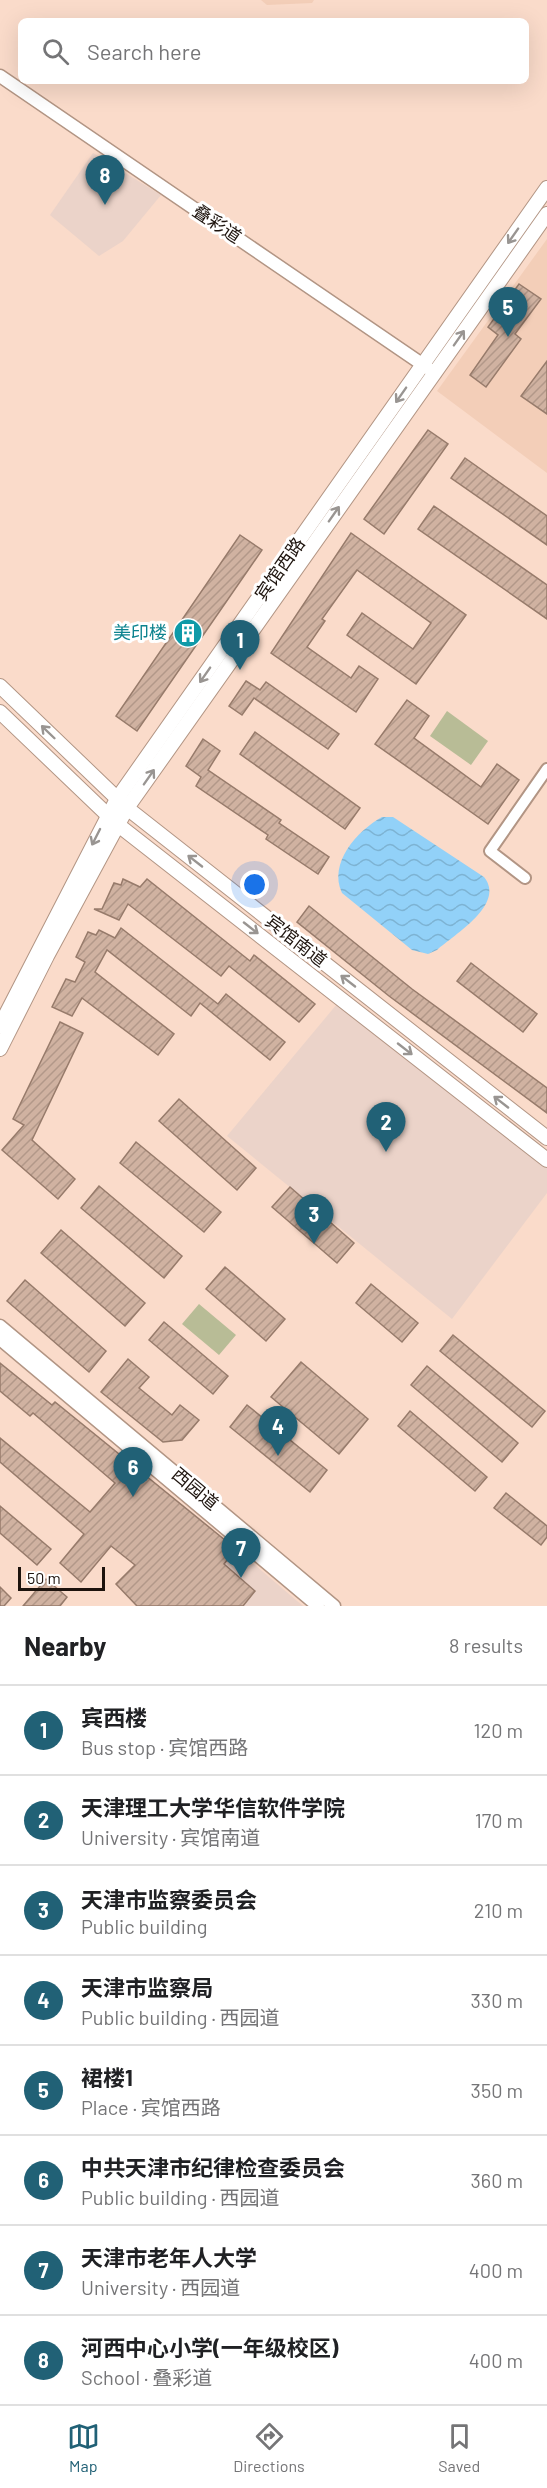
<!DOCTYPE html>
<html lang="en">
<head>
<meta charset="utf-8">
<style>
  :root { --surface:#fff; --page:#f6f6f6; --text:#202124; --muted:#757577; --line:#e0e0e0; --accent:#216176 }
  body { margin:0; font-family:Barlow,"Noto Sans SC",sans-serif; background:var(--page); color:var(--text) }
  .scale { position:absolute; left:18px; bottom:15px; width:87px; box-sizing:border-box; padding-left:6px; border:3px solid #1d130d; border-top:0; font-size:16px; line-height:21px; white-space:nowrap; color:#1d130d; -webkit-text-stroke:4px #fff; paint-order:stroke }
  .you { position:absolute; left:255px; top:885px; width:21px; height:21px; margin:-15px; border:4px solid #fff; border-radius:50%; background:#1a73e8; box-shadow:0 0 0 9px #1a73e833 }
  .badge { display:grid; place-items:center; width:39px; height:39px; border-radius:50%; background:var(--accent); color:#fff; font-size:20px; font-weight:700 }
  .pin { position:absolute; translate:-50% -50px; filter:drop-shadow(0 2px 3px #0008) }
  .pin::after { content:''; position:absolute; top:32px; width:21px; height:18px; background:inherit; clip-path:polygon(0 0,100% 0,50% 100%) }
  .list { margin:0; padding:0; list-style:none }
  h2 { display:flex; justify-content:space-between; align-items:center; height:78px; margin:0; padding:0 24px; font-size:26px }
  h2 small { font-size:20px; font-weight:400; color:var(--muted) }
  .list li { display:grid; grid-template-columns:39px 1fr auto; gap:18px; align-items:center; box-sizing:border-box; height:90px; padding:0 24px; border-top:2px solid var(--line) }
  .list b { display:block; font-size:22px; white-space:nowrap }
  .list p { margin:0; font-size:20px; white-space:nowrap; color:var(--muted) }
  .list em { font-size:20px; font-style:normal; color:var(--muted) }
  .icon { flex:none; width:33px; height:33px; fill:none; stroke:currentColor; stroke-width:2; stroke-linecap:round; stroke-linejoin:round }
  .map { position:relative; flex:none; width:547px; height:1606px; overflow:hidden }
  .search { position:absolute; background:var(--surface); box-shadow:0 6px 24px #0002; left:18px; right:18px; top:18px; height:66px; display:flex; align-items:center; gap:15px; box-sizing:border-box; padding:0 21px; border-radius:9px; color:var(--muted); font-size:22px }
  .sheet { height:798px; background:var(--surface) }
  nav { display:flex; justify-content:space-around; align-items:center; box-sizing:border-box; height:84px; border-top:2px solid var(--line); background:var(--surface); font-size:16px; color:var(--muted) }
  nav a { display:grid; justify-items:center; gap:3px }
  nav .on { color:var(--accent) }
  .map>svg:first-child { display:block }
  .built { fill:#f3ceb8 }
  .education { fill:#ebd3c9 }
  .pitch { fill:#b8bc96 }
  .water { fill:url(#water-waves) }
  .building { fill:url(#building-hatch); stroke:#977b6b; stroke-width:1.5 }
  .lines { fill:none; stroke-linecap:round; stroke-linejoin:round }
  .minor-casing { stroke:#b29584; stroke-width:14 }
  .tertiary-casing { stroke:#b29584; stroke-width:15 }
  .secondary-casing { stroke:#b29584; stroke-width:16 }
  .minor { stroke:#fff; stroke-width:10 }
  .tertiary { stroke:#fff; stroke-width:12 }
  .secondary { stroke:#fff; stroke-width:14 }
  .oneway { stroke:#999592 }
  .labels { text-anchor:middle; stroke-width:6; stroke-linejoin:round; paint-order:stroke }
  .street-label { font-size:18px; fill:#1d130d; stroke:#fff }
  .culture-label { font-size:18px; fill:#0d838f; stroke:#fff; text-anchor:end }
</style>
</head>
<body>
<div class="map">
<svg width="547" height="1606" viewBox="0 0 547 1606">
  <defs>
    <pattern id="water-waves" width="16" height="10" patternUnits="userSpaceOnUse" patternTransform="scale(1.5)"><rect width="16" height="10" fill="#92d1f8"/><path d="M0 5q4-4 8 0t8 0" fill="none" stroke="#7db3d3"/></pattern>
    <pattern id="building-hatch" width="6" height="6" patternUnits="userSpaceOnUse" patternTransform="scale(1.5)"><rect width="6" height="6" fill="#d0b2a1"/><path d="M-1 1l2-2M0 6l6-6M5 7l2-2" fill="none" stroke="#b29889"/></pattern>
  </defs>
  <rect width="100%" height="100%" fill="#fadbca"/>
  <g class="built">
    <polygon points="261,0 314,0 312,3 267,5"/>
    <polygon points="547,239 547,473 437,391"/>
  </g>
  <g class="education">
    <polygon points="93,153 161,195 123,241 99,256 50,215"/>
    <polygon points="337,1004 547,1168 547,1193 452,1319 227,1136"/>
    <polygon points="236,1549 303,1606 188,1606"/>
  </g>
  <g class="pitch">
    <polygon points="447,711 488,741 471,765 430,736"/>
    <polygon points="199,1304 236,1335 219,1355 182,1324"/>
  </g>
  <path class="water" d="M 382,817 L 393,817 L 484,877 C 506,904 455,934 437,950 L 428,954 L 412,950 L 342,893 C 328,863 357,831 382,817 Z"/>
  <g class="building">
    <polygon points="519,284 541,299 515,334 521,339 486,387 470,375 498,335 488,327"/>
    <polygon points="547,361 547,414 521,396"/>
    <polygon points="428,430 448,444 384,534 364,519"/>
    <polygon points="465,458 547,516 547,545 451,478"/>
    <polygon points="434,506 547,585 547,619 418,529"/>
    <polygon points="351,533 466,615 416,684 347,635 362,613 413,649 431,623 357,570 322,619 325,621 307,647 351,678 359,666 378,679 356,712 271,653"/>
    <polygon points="240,535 262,550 137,731 116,716"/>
    <polygon points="246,681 260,690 266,682 339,734 328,749 254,698 242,715 229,706"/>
    <polygon points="407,700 429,716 414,738 481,787 497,764 519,780 488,824 375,744"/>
    <polygon points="255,732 360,808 345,829 240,754"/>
    <polygon points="203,739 220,751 208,770 281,820 279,823 329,857 318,874 266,839 268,835 196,786 201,777 186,766"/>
    <polygon points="123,879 140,887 147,879 250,961 254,955 315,1004 299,1022 229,966 221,976 128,904 119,920 94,909 102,909 114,883 121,885"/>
    <polygon points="309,906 412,989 547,1088 547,1113 389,996 297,922"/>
    <polygon points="121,928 218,1004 226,994 285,1042 270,1060 200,1003 191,1016 107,950 95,972 174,1034 158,1055 82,998 72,1016 52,1007 66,979 75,982 85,962 76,957 88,932 96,935 99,930 115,938"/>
    <polygon points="471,963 537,1014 523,1032 457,981"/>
    <polygon points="60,1022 83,1033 32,1140 75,1179 58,1199 2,1150 24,1125 13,1119"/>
    <polygon points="179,1099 256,1168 237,1190 159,1121"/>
    <polygon points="136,1142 221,1212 204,1232 120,1163"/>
    <polygon points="99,1186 182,1256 164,1278 81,1208"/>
    <polygon points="290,1187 354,1243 337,1263 272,1207"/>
    <polygon points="61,1230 145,1303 125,1326 41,1253"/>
    <polygon points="225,1267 285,1319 266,1341 206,1289"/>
    <polygon points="25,1280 106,1351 89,1372 7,1301"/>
    <polygon points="371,1284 418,1323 402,1342 356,1303"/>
    <polygon points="164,1322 228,1376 213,1394 149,1340"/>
    <polygon points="453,1335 545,1411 532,1427 440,1351"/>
    <polygon points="128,1359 149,1377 139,1388 172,1415 180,1405 199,1420 182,1440 163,1442 101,1392"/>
    <polygon points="301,1362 368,1419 339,1454 271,1397"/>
    <polygon points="0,1363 52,1405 55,1402 236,1549 224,1564 255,1591 243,1606 137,1606 116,1584 135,1565 111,1546 81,1582 60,1563 84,1534 0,1462 0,1438 90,1512 115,1483 33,1413 30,1416 0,1391"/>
    <polygon points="427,1366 518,1443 502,1462 411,1385"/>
    <polygon points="247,1405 327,1470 310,1492 230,1427"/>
    <polygon points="410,1411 487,1477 475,1491 398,1426"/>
    <polygon points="506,1493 547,1526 547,1537 541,1545 494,1508"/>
    <polygon points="0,1506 51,1549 37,1565 0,1533"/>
    <polygon points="46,1579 67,1597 60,1606 23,1606"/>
    <polygon points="0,1587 11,1598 4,1606 0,1606"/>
  </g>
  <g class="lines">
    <g class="minor-casing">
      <polyline id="minor" points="525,878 490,851 547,769"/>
    </g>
    <g class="tertiary-casing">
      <g id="tertiary">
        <polyline points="0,76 435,373"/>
        <polyline points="0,1326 334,1606"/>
        <polyline points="0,1339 318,1606"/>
      </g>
    </g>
    <g class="secondary-casing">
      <g id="secondary">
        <polyline points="0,686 127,808 547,1138"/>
        <polyline points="0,712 117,824 547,1160"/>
        <polyline points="0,1026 117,799 547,188"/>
        <polyline points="0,1049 47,956 127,808 547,214"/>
      </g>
    </g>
    <use href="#minor" class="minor"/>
    <use href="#tertiary" class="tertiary"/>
    <use href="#secondary" class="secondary"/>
  </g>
  <defs><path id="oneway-shaft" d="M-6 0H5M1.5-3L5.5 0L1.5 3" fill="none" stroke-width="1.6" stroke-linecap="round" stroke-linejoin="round" transform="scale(1.5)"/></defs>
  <g class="oneway">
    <use href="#oneway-shaft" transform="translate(513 236) rotate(125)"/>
    <use href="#oneway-shaft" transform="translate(459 338) rotate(-55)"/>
    <use href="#oneway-shaft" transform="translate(401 395) rotate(125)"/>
    <use href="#oneway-shaft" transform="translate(334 514) rotate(-55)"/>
    <use href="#oneway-shaft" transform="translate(205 675) rotate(125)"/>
    <use href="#oneway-shaft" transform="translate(48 732) rotate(-136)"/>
    <use href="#oneway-shaft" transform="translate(149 777) rotate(-55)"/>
    <use href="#oneway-shaft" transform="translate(96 837) rotate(117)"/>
    <use href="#oneway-shaft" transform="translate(195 861) rotate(-142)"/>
    <use href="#oneway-shaft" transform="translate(251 928) rotate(38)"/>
    <use href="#oneway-shaft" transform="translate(348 981) rotate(-142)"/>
    <use href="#oneway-shaft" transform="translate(405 1049) rotate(38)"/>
    <use href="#oneway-shaft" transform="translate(501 1102) rotate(-142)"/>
  </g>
  <defs>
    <g id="building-disc" transform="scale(1.5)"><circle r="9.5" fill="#0f9aa8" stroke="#fff"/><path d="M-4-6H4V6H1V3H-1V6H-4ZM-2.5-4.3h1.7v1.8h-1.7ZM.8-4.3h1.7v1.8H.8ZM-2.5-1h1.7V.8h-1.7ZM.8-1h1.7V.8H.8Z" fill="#fff"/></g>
  </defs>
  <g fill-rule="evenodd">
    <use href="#building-disc" x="188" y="633"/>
  </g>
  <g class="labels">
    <g class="street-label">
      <text transform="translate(217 224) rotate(34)" y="6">叠彩道</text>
      <text transform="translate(280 569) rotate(-55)" y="6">宾馆西路</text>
      <text transform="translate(296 941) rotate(38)" y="6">宾馆南道</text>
      <text transform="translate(195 1489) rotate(40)" y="6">西园道</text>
    </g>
    <g class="culture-label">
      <text x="167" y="639">美印楼</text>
    </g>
  </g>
</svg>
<div class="scale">50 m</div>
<div class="you"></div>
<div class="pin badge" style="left:240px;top:670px">1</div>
<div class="pin badge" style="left:386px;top:1152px">2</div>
<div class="pin badge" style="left:314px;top:1244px">3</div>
<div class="pin badge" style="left:278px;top:1456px">4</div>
<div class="pin badge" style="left:508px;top:337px">5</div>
<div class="pin badge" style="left:133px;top:1497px">6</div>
<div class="pin badge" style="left:241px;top:1578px">7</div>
<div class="pin badge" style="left:105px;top:205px">8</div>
<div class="search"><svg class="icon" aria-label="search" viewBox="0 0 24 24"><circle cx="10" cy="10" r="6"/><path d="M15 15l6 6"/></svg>Search here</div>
</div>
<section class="sheet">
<h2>Nearby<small>8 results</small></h2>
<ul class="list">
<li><span class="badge">1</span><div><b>宾西楼</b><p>Bus stop · 宾馆西路</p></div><em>120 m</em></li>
<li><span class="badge">2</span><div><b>天津理工大学华信软件学院</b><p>University · 宾馆南道</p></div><em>170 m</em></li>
<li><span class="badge">3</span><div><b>天津市监察委员会</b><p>Public building</p></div><em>210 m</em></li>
<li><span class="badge">4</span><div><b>天津市监察局</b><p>Public building · 西园道</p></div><em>330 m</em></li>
<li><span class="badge">5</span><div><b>裙楼1</b><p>Place · 宾馆西路</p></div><em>350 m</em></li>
<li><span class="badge">6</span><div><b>中共天津市纪律检查委员会</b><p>Public building · 西园道</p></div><em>360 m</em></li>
<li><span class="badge">7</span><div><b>天津市老年人大学</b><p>University · 西园道</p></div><em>400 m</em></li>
<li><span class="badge">8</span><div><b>河西中心小学(一年级校区)</b><p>School · 叠彩道</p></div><em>400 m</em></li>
</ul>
</section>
<nav>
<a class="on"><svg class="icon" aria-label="map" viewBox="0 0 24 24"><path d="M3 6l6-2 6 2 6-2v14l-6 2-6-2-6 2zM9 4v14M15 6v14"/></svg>Map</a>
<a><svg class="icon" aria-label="directions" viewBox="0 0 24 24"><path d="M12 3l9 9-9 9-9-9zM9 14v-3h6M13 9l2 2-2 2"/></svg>Directions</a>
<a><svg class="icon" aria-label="saved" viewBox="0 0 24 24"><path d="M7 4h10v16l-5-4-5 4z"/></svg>Saved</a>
</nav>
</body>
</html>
